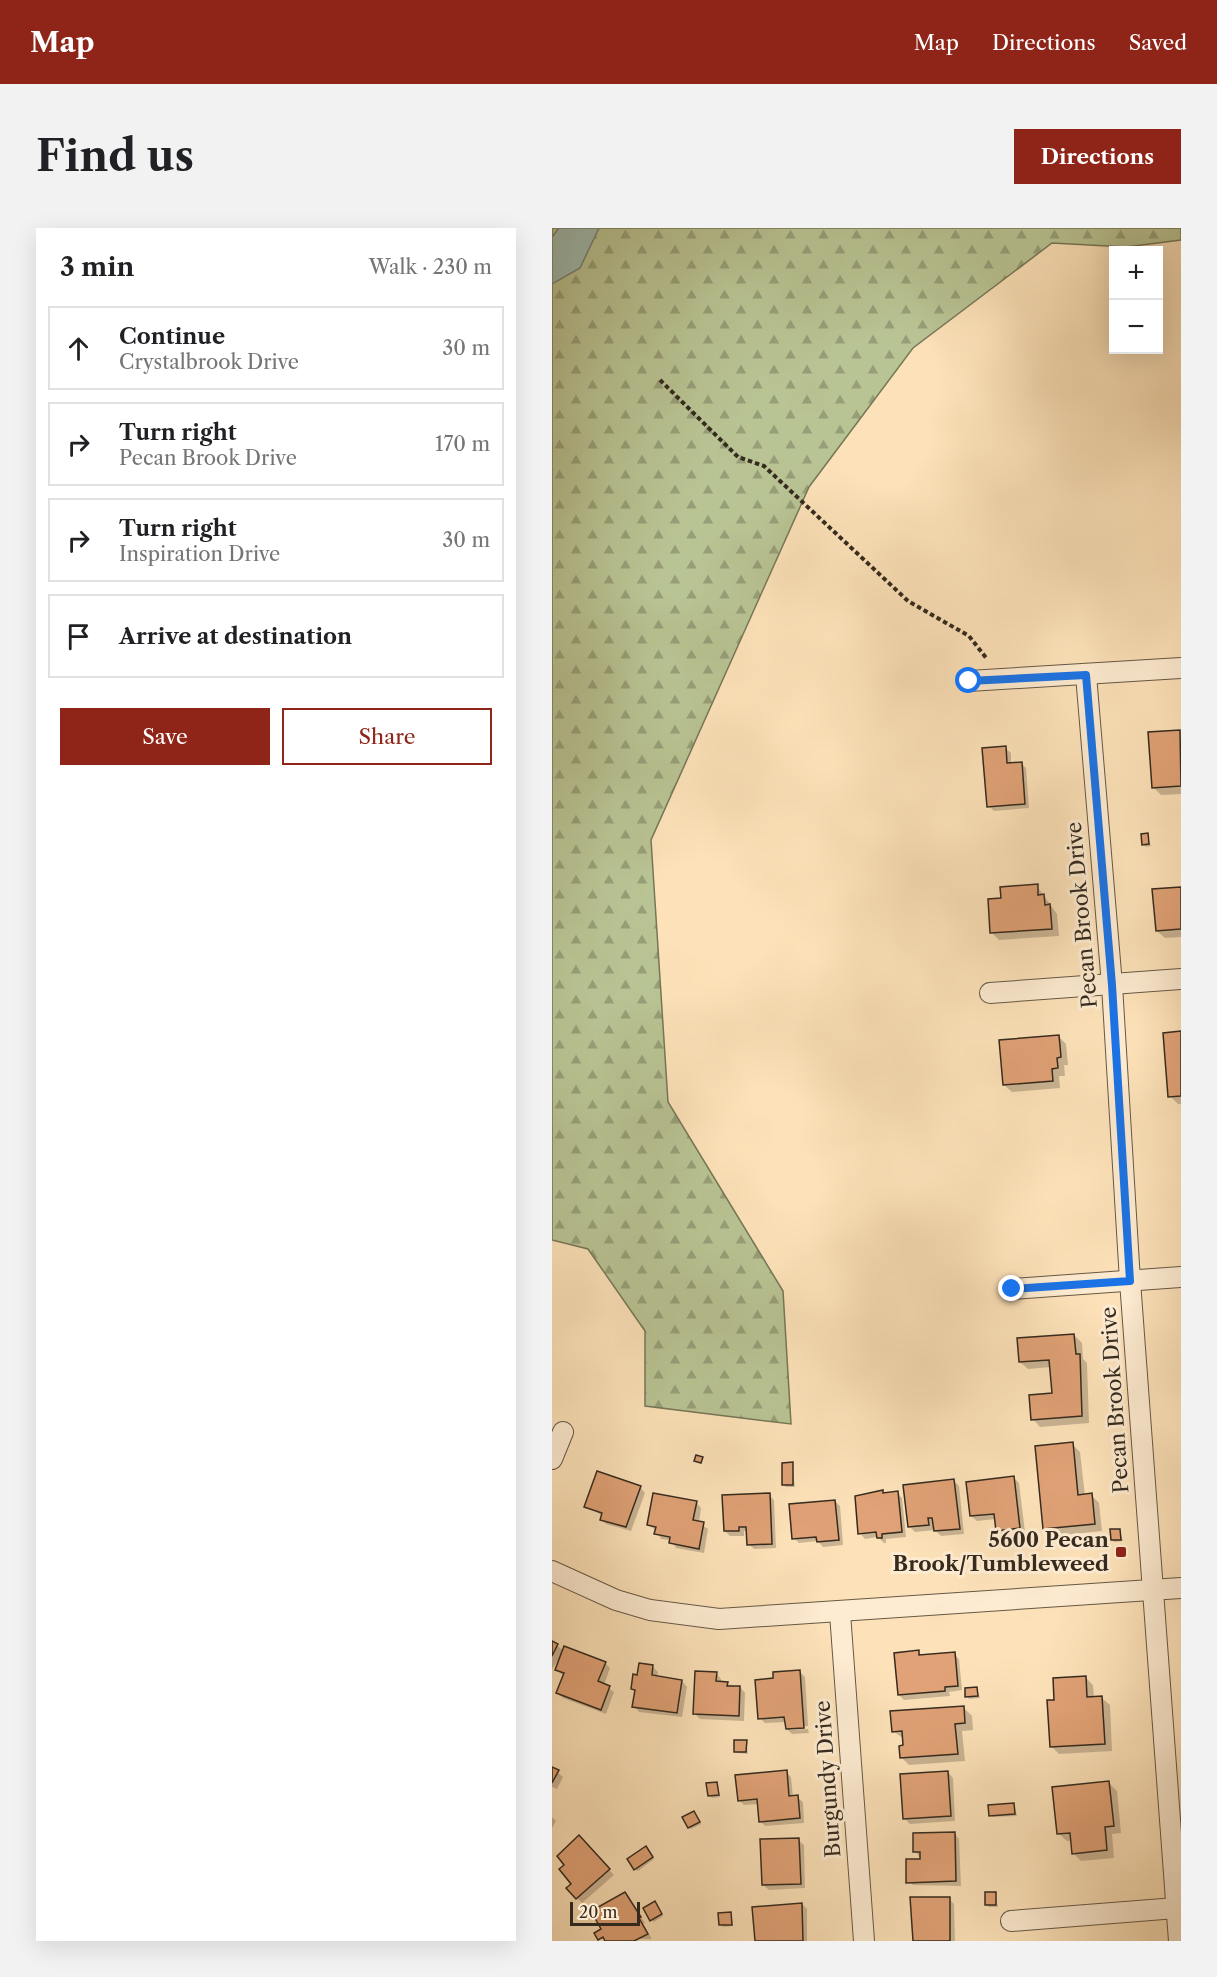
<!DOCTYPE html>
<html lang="en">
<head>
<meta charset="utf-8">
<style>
  :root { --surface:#fff; --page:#f2f2f2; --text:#202124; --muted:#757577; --line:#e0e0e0; --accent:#8f2418 }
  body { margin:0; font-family:"Libre Caslon Text",serif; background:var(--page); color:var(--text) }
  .controls { position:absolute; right:18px; top:18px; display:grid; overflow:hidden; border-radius:0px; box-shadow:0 6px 24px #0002 }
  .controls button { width:54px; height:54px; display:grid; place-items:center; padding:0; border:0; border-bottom:2px solid var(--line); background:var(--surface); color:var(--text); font:30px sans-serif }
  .scale { position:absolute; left:18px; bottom:15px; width:70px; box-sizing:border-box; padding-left:6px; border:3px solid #342a1e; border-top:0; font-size:16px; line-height:21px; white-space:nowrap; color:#342a1e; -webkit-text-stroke:4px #feecd2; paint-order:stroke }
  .stop { position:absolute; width:18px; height:18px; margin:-14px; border:4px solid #1a73e8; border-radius:50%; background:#fff }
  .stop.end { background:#1a73e8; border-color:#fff; box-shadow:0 2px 6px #0008 }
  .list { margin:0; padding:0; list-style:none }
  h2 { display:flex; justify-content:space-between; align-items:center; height:78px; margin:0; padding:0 24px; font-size:26px }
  h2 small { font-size:20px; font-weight:400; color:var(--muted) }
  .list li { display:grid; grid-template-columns:39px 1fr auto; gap:18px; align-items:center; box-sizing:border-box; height:84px; margin:0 12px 12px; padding:0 12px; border:2px solid var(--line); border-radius:0px }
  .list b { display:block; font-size:22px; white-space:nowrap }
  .list p { margin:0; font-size:20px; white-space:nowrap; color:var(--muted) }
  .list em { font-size:20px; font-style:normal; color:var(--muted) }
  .actions { display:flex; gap:12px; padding:18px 24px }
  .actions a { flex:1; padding:14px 0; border:2px solid var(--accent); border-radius:0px; text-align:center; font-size:21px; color:var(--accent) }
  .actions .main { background:var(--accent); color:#fff }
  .icon { flex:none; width:33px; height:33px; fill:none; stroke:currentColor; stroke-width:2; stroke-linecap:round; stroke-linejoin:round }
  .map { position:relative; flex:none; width:629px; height:1713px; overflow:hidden; border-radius:0px }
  header { display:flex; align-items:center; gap:36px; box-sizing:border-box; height:84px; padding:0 30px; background:var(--accent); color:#fff }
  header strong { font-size:28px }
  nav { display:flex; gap:33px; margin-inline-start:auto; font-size:21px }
  .intro { display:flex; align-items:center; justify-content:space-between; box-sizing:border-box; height:144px; padding:0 36px }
  h1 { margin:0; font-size:42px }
  .button { padding:15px 27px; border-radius:0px; background:var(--accent); color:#fff; font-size:21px; font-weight:700 }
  main { display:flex; gap:36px; padding:0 36px }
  aside { flex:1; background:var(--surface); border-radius:0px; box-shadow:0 6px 24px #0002 }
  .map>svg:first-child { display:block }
  .forest { fill:url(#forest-firs); stroke:#767759; stroke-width:1.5 }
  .water { fill:#9fbdb1; stroke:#748276; stroke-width:1.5 }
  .shadow { fill:#0003 }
  .building { fill:#e0a276; stroke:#342a1e; stroke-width:1.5 }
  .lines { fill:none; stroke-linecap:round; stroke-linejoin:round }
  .minor-casing { stroke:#665845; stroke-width:22 }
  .path { stroke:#342a1e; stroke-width:4; stroke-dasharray:4.5 3; stroke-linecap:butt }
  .minor { stroke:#feecd2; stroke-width:20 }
  .route { stroke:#1a73e8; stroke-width:8 }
  .poi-dot { fill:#8f2418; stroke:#feecd2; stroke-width:2 }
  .labels { text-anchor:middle; stroke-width:6; stroke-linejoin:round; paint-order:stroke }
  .street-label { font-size:21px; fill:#342a1e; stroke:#feecd2 }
  .poi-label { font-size:21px; font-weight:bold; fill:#342a1e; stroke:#feecd2; text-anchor:end }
</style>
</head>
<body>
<header>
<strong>Map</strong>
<nav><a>Map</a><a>Directions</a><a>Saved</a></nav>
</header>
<div class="intro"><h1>Find us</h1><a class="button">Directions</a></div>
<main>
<aside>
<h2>3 min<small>Walk · 230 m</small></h2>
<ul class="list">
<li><svg class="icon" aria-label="ahead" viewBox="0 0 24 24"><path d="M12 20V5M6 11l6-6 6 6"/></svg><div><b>Continue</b><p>Crystalbrook Drive</p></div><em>30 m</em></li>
<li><svg class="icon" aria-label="right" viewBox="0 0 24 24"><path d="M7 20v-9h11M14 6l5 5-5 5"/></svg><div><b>Turn right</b><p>Pecan Brook Drive</p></div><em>170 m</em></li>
<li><svg class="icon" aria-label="right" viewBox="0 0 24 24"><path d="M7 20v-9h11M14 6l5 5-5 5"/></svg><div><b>Turn right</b><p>Inspiration Drive</p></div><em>30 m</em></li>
<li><svg class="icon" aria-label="arrive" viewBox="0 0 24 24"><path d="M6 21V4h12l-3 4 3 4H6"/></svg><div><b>Arrive at destination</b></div></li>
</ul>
<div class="actions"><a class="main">Save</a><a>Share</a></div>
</aside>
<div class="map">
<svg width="629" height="1713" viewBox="0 0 629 1713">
  <defs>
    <pattern id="forest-firs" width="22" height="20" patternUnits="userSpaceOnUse" patternTransform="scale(1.5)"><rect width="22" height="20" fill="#b9c494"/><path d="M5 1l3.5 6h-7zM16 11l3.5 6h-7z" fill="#979f78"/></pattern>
  </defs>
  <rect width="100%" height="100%" fill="#fde2b9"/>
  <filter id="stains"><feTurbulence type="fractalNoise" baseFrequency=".00333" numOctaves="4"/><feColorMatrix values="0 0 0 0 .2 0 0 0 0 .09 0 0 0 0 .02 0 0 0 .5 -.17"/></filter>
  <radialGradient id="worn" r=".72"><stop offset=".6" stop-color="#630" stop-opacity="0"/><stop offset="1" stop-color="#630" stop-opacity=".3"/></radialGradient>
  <polygon class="forest" points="0,0 629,0 629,12 574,19 500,15 361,120 257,259 99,612 116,874 231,1063 239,1196 93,1178 93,1103 36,1021 0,1012"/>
  <polygon class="water" points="7,0 47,0 28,40 0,56 0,9"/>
  <g class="shadow">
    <polygon points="627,504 629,566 609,567 601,559"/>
    <polygon points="453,520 459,525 459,536 469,535 474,540 477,580 442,583 437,578"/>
    <polygon points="595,607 599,618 594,619 591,616"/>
    <polygon points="485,658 505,686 507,708 447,712 439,704 450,671"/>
    <polygon points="629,660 629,709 613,710 605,703 602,663"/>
    <polygon points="629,805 629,876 626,876 618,868 613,806"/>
    <polygon points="506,808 514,816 516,837 512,837 513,848 507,848 508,860 460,864 452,857"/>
    <polygon points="522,1107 530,1115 531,1131 535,1135 537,1195 488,1199 481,1191 502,1166 499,1139 476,1141 468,1134"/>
    <polygon points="520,1216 528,1224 533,1268 539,1267 547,1275 550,1303 501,1308 493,1300"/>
    <polygon points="240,1236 243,1259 234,1259 232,1257"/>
    <polygon points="462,1250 467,1255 473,1304 450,1307 445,1302 444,1291 425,1293 419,1288"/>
    <polygon points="402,1253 407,1258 412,1306 389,1308 383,1302 363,1304 358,1299"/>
    <polygon points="88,1259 93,1265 79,1303 54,1296 49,1291 51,1288 34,1278"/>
    <polygon points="320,1265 345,1265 350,1270 354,1309 334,1311 334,1315 332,1315 326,1309 313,1311 308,1305"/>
    <polygon points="217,1267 222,1272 224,1320 202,1321 197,1316 196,1303 192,1303 192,1308 178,1308 173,1303"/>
    <polygon points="283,1273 288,1278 291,1317 271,1319 266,1313 247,1315 242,1310"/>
    <polygon points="144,1274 149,1280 147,1295 156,1301 152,1325 124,1320 119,1312 109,1311 104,1302 96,1297"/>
    <polygon points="568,1304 571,1313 562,1314 560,1311"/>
    <polygon points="0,1414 12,1423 53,1435 58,1440 52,1457 62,1464 54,1486 11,1470 6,1465 12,1448 5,1442 11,1425 0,1441"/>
    <polygon points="366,1424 371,1428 402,1426 407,1431 410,1462 397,1464 398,1468 352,1472 347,1467"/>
    <polygon points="101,1439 106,1444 105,1449 130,1453 135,1459 130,1489 87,1484 82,1478 84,1465 80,1461 86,1449"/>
    <polygon points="248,1444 253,1449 256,1498 238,1499 238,1502 256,1501 257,1505 240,1506 235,1501 234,1494 213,1495 208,1490 223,1452"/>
    <polygon points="164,1445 169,1451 169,1455 188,1459 193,1465 192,1493 148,1491 143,1486"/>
    <polygon points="534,1450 541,1457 542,1470 550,1470 558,1477 560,1523 507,1526 499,1518 504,1473"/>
    <polygon points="425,1461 428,1470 417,1471 415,1468"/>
    <polygon points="412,1480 420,1488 421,1502 410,1503 413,1533 357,1537 349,1529 352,1511 341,1503"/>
    <polygon points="194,1514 196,1526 186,1525 183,1523"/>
    <polygon points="0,1540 11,1549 5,1561 0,1559"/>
    <polygon points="234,1544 239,1549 241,1569 245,1569 251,1574 252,1595 213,1598 208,1593 207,1576 192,1577 187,1572"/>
    <polygon points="396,1544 401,1550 403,1593 358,1596 353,1591"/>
    <polygon points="165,1555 168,1569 160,1570 158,1568"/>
    <polygon points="557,1555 565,1563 569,1605 560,1606 562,1630 529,1633 521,1625 520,1613 515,1613 507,1606"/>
    <polygon points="462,1576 465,1588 441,1589 439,1587"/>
    <polygon points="144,1587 149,1596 139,1601 137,1599"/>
    <polygon points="0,1589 4,1593 0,1600"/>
    <polygon points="402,1605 407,1611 409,1658 361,1657 356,1652 370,1632 363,1623"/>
    <polygon points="27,1609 62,1647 30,1675 16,1660 21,1656 14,1637"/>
    <polygon points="246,1612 252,1617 253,1660 217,1662 211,1657"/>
    <polygon points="96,1622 102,1631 86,1643 83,1641"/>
    <polygon points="443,1665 446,1679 437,1679 434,1676"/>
    <polygon points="73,1666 93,1695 91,1696 100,1711 48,1711"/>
    <polygon points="397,1671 402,1676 403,1713 363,1713"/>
    <polygon points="250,1676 255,1681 255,1713 205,1713"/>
    <polygon points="105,1677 111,1688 102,1694 100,1692"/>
    <polygon points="179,1686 181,1698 171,1699 169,1696"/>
  </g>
  <g class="building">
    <polygon points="628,502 629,558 600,560 596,504"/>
    <polygon points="454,518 455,535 470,534 473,576 435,579 430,520"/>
    <polygon points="596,605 597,616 590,617 589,606"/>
    <polygon points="486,656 486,667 492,666 493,677 498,676 500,701 438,705 436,671 449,670 448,659"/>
    <polygon points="629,659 629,701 604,703 600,661"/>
    <polygon points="629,803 629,868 616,869 611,805"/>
    <polygon points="507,807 509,829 505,830 506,840 500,841 501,853 451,857 447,812"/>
    <polygon points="522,1106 524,1126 528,1126 530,1188 479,1192 477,1167 500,1165 497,1132 467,1134 465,1110"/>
    <polygon points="521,1214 526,1267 540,1265 543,1296 491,1301 483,1218"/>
    <polygon points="144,1227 151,1229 149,1235 142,1233"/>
    <polygon points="241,1234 241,1257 230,1257 230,1235"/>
    <polygon points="45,1243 89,1258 74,1299 48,1292 50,1285 32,1279"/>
    <polygon points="462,1248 468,1300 444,1303 442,1286 418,1288 414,1254"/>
    <polygon points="402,1251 408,1301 382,1303 380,1290 376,1290 377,1297 356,1299 351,1257"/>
    <polygon points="331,1262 331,1265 346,1263 350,1304 330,1306 330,1310 325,1310 324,1304 306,1306 303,1268"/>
    <polygon points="101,1265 145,1273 141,1292 152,1294 147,1321 117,1315 118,1309 102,1306 104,1299 95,1297"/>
    <polygon points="218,1265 220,1316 195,1317 194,1299 187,1299 187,1303 172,1303 170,1267"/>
    <polygon points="283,1272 287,1312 265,1314 264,1309 240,1311 237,1276"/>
    <polygon points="558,1301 568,1301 569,1312 559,1312"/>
    <polygon points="0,1413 6,1416 0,1428"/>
    <polygon points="12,1418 54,1434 46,1453 58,1458 49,1482 4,1465 12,1445 3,1442"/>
    <polygon points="367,1422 367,1427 403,1424 406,1458 393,1459 393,1463 346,1467 342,1425"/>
    <polygon points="87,1435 101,1437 100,1447 130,1452 125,1485 80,1479 83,1462 79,1461 81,1446 85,1447"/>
    <polygon points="248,1442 252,1500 234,1501 232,1489 206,1491 203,1452 221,1450 221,1444"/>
    <polygon points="143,1443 165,1444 164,1453 176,1454 175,1458 188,1458 187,1488 141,1486"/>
    <polygon points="534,1448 535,1469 550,1468 553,1516 498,1519 495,1472 502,1472 501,1450"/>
    <polygon points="425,1459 426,1468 413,1469 413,1460"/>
    <polygon points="412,1478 413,1495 403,1496 406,1526 348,1530 347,1518 351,1517 350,1503 340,1504 338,1483"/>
    <polygon points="182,1512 195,1512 194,1524 182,1524"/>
    <polygon points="0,1539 7,1542 0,1555"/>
    <polygon points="235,1542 237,1568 246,1567 248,1590 207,1594 205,1571 186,1573 183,1547"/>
    <polygon points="396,1543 399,1588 351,1591 348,1546"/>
    <polygon points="557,1553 562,1598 553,1599 555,1622 520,1626 518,1605 505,1606 500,1559"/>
    <polygon points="165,1554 167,1567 156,1568 154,1555"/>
    <polygon points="462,1575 463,1586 437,1588 436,1577"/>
    <polygon points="142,1583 148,1594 136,1600 130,1589"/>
    <polygon points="403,1604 404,1653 354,1655 354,1631 368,1631 368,1624 361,1624 361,1605"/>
    <polygon points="27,1607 58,1641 24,1671 14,1660 19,1656 7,1641 12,1637 5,1628"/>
    <polygon points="247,1610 249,1656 210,1657 208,1611"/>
    <polygon points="94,1618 101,1629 82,1642 75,1631"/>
    <polygon points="73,1664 89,1689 87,1690 96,1706 82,1713 53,1713 51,1709 46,1712 42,1705 49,1701 39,1683"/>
    <rect x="433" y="1664" width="11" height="13"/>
    <polygon points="358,1669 398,1669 398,1713 361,1713"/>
    <polygon points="103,1673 110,1686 98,1693 91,1680"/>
    <polygon points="250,1675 251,1713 203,1713 200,1679"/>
    <polygon points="179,1684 180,1697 167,1697 166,1685"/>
  </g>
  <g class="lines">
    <g class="minor-casing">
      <g id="minor">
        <polyline points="534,447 560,757 578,1053 627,1713"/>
        <polyline points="417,453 629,440"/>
        <polyline points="438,765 629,751"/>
        <polyline points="460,1061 629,1049"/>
        <polyline points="0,1231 11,1204"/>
        <polyline points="0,1343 64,1372 98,1382 167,1391 629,1360"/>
        <polyline points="288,1385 312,1713"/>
        <polyline points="459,1693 624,1680"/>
      </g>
    </g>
    <polyline class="path" points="108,152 186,229 212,238 356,373 417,408 435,431"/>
    <use href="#minor" class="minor"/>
  </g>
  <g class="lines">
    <polyline class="route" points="417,453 534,447 560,757 578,1053 460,1061"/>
  </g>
  <rect class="poi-dot" x="563" y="1318" width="12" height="12" rx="3"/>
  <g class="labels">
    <g class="street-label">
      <text transform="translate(530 687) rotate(-95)" y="7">Pecan Brook Drive</text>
      <text transform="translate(563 1172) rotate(-94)" y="7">Pecan Brook Drive</text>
      <text transform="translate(276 1551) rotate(-94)" y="7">Burgundy Drive</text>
    </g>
    <g class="poi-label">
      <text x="557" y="1319">5600 Pecan<tspan x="557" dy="24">Brook/Tumbleweed</tspan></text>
    </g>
  </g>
  <rect width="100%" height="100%" filter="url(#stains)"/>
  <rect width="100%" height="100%" fill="url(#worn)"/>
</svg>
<div class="controls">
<button>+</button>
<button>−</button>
</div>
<div class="scale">20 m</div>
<div class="stop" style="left:417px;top:453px"></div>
<div class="stop end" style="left:460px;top:1061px"></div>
</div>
</main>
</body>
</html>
